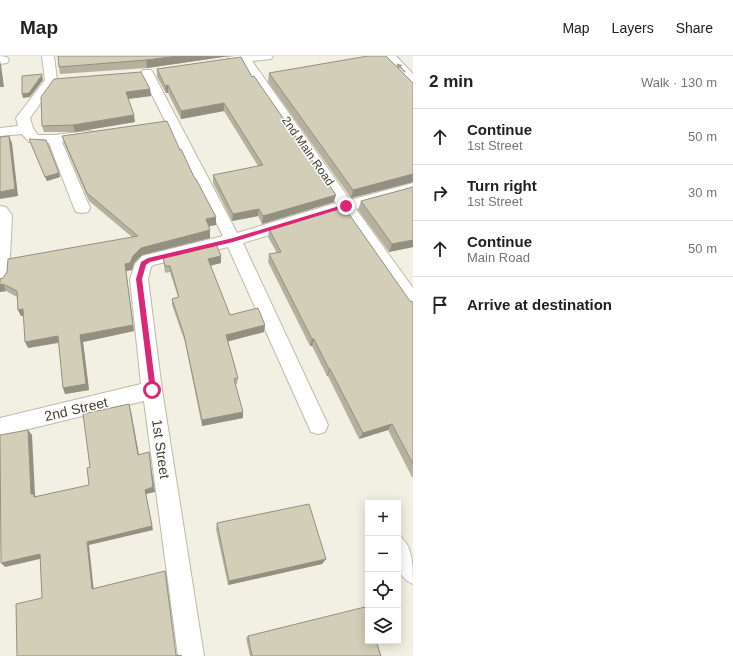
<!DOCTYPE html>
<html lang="en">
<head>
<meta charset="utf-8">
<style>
  :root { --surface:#fff; --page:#f6f6f6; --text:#202124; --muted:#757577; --line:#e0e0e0 }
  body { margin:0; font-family:Helvetica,sans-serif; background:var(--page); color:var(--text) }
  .controls { position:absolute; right:12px; bottom:12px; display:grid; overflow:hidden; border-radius:0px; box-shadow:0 2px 10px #0003 }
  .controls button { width:36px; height:36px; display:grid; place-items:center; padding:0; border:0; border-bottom:1px solid var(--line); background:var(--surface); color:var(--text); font:20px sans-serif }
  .stop { position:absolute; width:12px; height:12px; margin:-9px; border:3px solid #db2777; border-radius:50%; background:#fff }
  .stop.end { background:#db2777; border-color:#fff; box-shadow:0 1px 4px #0008 }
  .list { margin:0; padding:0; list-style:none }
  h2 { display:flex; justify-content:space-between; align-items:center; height:52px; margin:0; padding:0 16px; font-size:17px }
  h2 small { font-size:13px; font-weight:400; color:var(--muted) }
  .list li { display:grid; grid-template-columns:26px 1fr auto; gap:12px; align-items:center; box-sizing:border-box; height:56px; padding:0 16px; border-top:1px solid var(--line) }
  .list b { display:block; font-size:15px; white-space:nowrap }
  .list p { margin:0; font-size:13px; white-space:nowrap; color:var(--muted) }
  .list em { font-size:13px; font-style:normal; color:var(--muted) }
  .icon { flex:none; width:22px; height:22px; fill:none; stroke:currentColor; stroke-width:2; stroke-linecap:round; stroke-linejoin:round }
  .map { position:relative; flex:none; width:413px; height:600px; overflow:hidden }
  header { display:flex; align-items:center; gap:24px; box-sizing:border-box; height:56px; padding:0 20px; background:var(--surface); border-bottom:1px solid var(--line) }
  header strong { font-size:19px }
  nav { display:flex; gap:22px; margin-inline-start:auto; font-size:14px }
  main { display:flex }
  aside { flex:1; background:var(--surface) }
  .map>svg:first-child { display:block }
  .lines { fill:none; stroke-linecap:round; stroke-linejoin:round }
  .street-casing { stroke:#bdbaa6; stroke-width:2 }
  .street { fill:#fff; fill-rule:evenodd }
  .wall { fill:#b5b19e }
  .shaded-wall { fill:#949081 }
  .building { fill:#d3ceb8; stroke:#949081 }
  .oneway { fill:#a1a099 }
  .route { fill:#db2777 }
  .labels { text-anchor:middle; stroke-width:3; stroke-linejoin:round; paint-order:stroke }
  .far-street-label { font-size:12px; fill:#434033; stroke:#fff }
  .street-label { font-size:14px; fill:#434033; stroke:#fff }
</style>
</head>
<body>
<header>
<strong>Map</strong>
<nav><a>Map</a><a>Layers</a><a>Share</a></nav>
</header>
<main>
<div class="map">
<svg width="413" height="600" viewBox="0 0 413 600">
  <rect width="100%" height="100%" fill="#f1f0e3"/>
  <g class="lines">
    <g class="street-casing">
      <g id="street">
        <polygon points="0,0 7,1 9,4 7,7 0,8"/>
        <polygon points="42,0 54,0 57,24 30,62 33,72 38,79 54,79 89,75 94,76 96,79 94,82 62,86 90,152 88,156 82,157 76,156 74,152 49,87 29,86 22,78 0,80 0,72 18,70 16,62 45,24"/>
        <polygon points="236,0 273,0 271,3 252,5 350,144 413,127 413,137 356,153 413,232 413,253 407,251 342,157 243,187 328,369 325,376 318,378 311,376 228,191 153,209 151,211 148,223 162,334 204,600 178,600 144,345 0,380 0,362 141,328 130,223 135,208 142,200 223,180 141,17 143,14 151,14 153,17 237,177 336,147 240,7 229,7 227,4 229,1"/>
        <polygon points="383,0 396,0 413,18 413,29 409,28"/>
        <polygon points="0,150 6,151 12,159 9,222 6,227 0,229"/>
        <path d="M 398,479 C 413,488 413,509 413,528 C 392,519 398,498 398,479 Z"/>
      </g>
    </g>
    <use href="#street" class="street"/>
  </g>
  <g class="wall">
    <polygon points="58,0 230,0 147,12 60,18 59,11"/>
    <polygon points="157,13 252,21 334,146 262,168 258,160 232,165 213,127 213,119 258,110 224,55 181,63 168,37 166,37 157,21"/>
    <polygon points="269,17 413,27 413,126 351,142 268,26"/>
    <polygon points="150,33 151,40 128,43 135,66 75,76 44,76 42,70"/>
    <polygon points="62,80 180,94 216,169 209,170 210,174 210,182 142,199 134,207 132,214 126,215 134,275 83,286 89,334 65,338 59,287 28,292 24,260 21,260 18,254 17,241 6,235 0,236 0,223 132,181 89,145 64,87"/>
    <polygon points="29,83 59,117 60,121 47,125"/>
    <polygon points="413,131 413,191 389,196 358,154 361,145"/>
    <polygon points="269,173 410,245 413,246 413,421 412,421 388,374 359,383 328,320 327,320 312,290 310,290 268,206 269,198 277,197 268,181"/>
    <polygon points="221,200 221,207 210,210 230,259 265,269 264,276 228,285 238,322 237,328 235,328 243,362 202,370 185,286 172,249 172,243 178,241 170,216 165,217 163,201"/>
    <polygon points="217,467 326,503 322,508 228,529 216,473"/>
    <polygon points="248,580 381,600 250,600 246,582"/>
  </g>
  <g class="shaded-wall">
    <polygon points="179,0 230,0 147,12 146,4"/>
    <polygon points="0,5 1,9 4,31 0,31"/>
    <polygon points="42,19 43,24 30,41 23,42 22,38"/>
    <polygon points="168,29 168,37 166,37 165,30"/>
    <polygon points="150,33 151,40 127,43 126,36"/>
    <polygon points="224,47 224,55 181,63 181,55"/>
    <polygon points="134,59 135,66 75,76 73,69"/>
    <polygon points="9,80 12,87 18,140 0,143 0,136"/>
    <polygon points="59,117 60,121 47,125 45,121"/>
    <polygon points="413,118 413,126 351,142 353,134"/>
    <polygon points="336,139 334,146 262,168 263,160"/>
    <polygon points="259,153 258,160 232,165 233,158"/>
    <polygon points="216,161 216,169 206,171 206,163"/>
    <polygon points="210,174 210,182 142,199 134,207 132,214 126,215 134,275 83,286 89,334 65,338 63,332 80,279 125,208 141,192"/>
    <polygon points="413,184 413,191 389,196 392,188"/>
    <polygon points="221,200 221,207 208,210 208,203"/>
    <polygon points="3,228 6,235 0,236 0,229"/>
    <polygon points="23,253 26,259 21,260 18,254"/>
    <polygon points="265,269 264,276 226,286 226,279"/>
    <polygon points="58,280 61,286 28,292 25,286"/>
    <polygon points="312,283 314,283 312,290 310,290"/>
    <polygon points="329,313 330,313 328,320 327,320"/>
    <polygon points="129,348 131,355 140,404 138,399"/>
    <polygon points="243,356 243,362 202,370 202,364"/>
    <polygon points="392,368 388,374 359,383 363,377"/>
    <polygon points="28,374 32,379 35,439 37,443 31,438"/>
    <polygon points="149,396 155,436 146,438 153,474 89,489 94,536 92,533 87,486 145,434"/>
    <polygon points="40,498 44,502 5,511 1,507"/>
    <polygon points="326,503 322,508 228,529 229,525"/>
    <polygon points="165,515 166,518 176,600 176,599"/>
  </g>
  <g class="building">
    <polygon points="58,0 179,0 146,4 59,11"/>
    <polygon points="368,0 386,0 413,27 413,118 353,134 269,17"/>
    <polygon points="241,1 252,21 254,20 336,139 263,160 259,153 233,158 213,119 263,109 224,47 181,55 168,29 165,30 157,13"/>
    <polygon points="0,11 1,23 0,23"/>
    <polygon points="141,16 150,33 126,36 134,59 73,69 42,70 41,41 54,23"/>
    <polygon points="42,18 42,19 29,37 22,38 22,20"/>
    <polygon points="167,65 180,94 181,93 195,123 196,123 216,161 206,163 210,174 141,192 133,200 130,207 125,208 133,269 80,279 86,328 63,332 58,280 25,286 23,253 18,254 17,235 3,228 0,229 0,223 3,222 7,216 8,203 138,180 87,137 62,80"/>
    <polygon points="9,80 15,133 0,136 0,81"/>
    <polygon points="29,83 46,84 59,117 45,121"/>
    <polygon points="413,131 413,184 392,188 361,145"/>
    <polygon points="344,151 410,245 413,246 413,408 392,368 363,377 330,313 329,313 314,283 312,283 269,198 281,196 269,173"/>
    <polygon points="216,188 221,200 208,203 230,259 258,252 265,269 226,279 238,322 234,323 243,356 202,364 184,279 172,243 179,241 170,210 165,210 163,201"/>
    <polygon points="129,348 138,399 149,396 153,431 145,434 152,470 87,486 92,533 165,515 176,599 182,600 17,600 16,548 42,542 40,498 1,507 0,379 28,374 31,438 34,438 34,441 89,429 87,412 90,411 83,358"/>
    <polygon points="309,448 326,503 229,525 217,467"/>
    <polygon points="365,551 368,561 368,585 376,585 381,600 252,600 248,580"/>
  </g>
  <defs><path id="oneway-solid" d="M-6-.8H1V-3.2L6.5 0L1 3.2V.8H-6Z"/></defs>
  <use class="oneway" href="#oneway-solid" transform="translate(401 12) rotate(-135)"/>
  <polygon class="route" points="346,148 347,149 347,151 233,186 150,206 146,209 142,223 156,334 152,337 150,336 136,223 141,206 148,202 233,182"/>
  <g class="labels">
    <g class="far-street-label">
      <text transform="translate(308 95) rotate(55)" y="4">2nd Main Road</text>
    </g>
    <g class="street-label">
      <text transform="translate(76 353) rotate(-13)" y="5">2nd Street</text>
      <text transform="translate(161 393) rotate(82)" y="5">1st Street</text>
    </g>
  </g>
</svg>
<div class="controls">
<button>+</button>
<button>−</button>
<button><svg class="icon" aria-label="locate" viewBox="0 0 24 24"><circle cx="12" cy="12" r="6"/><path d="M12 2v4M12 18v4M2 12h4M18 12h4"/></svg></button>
<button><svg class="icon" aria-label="layers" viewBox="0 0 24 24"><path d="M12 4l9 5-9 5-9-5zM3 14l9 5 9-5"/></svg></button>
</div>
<div class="stop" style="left:152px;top:334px"></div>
<div class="stop end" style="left:346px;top:150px"></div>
</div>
<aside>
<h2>2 min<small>Walk · 130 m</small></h2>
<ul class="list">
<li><svg class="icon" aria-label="ahead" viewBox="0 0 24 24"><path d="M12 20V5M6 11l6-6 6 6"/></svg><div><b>Continue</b><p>1st Street</p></div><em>50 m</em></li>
<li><svg class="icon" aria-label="right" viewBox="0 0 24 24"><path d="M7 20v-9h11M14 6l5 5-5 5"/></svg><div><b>Turn right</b><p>1st Street</p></div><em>30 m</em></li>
<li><svg class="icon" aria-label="ahead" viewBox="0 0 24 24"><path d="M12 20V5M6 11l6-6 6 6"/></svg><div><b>Continue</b><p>Main Road</p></div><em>50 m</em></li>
<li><svg class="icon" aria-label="arrive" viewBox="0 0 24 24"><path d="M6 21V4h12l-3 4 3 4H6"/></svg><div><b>Arrive at destination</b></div></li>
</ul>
</aside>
</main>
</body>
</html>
